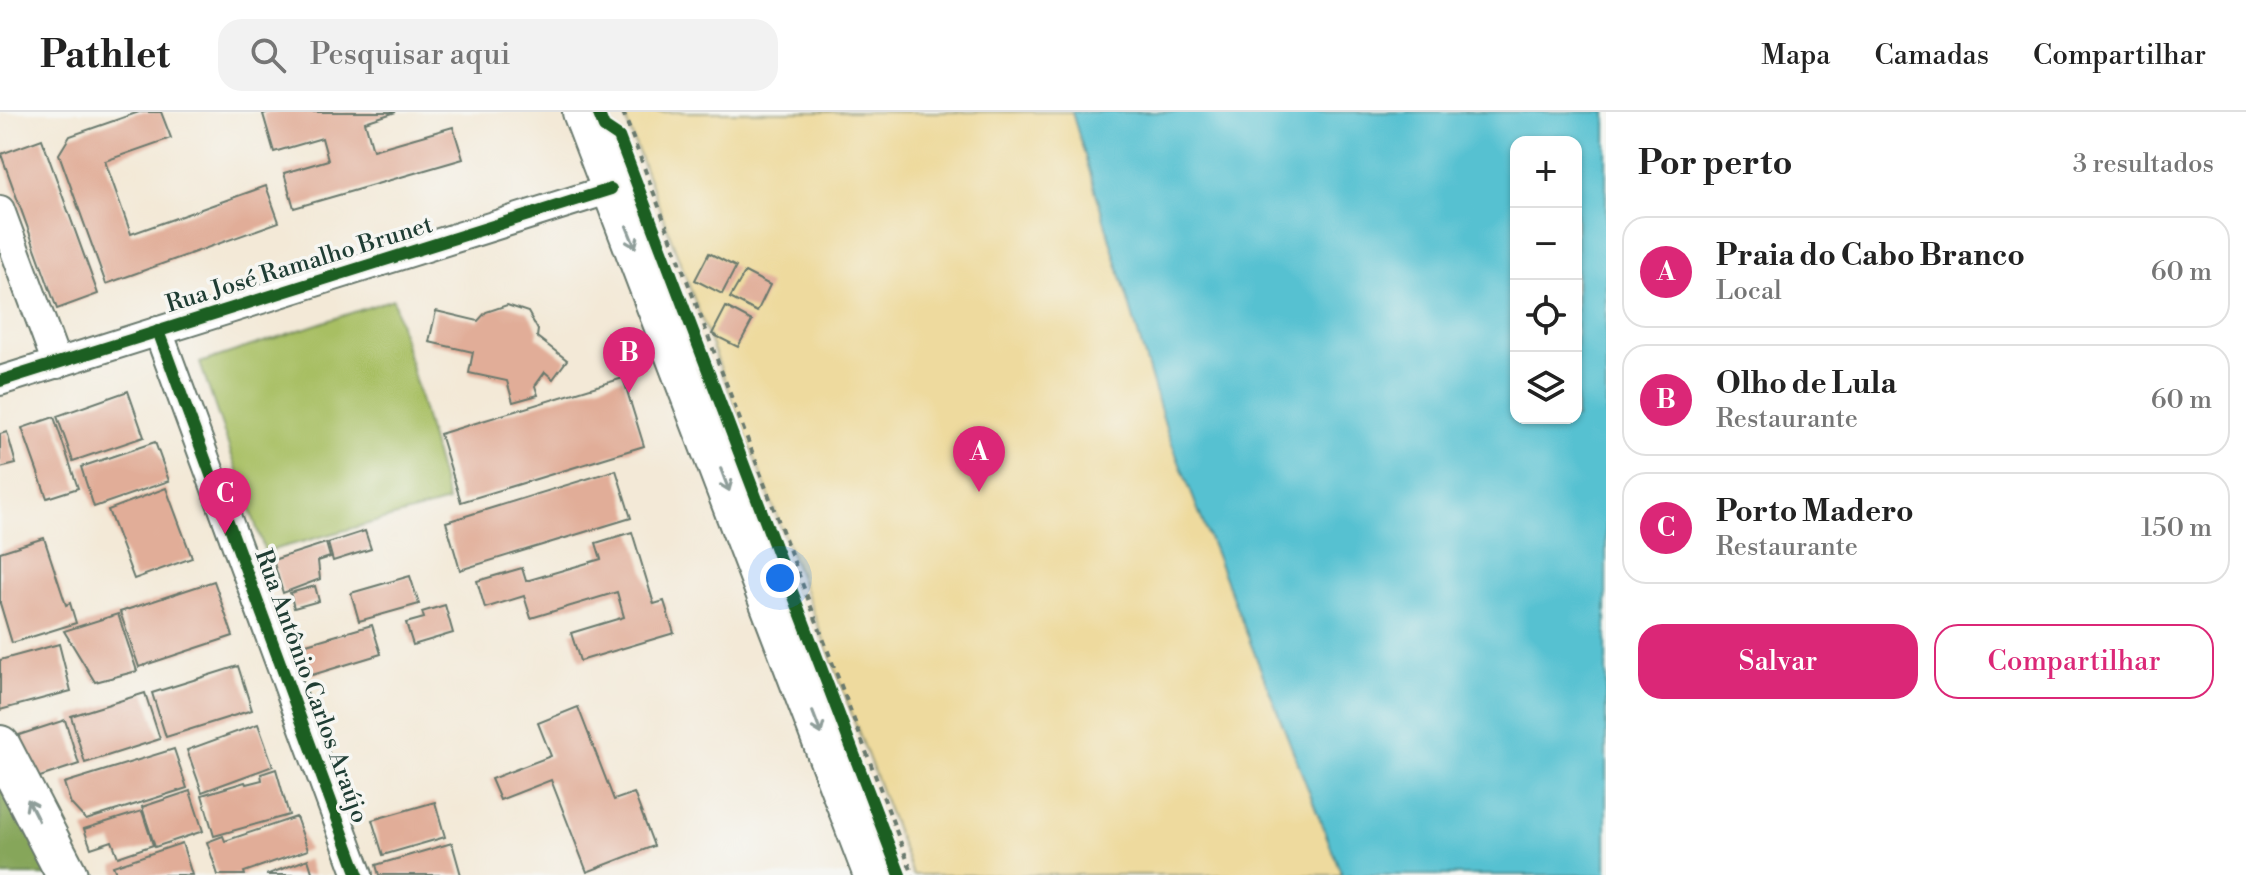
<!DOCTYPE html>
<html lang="pt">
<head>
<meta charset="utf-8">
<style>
  :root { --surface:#fff; --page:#f2f2f2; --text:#222; --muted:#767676; --line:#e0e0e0; --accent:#db2777 }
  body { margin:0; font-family:"Libre Bodoni",serif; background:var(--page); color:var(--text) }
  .controls { position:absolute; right:24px; top:24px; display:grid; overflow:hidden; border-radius:16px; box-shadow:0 2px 6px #0004 }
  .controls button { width:72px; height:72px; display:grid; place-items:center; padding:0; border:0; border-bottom:2px solid var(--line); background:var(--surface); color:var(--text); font:40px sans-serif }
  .you { position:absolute; left:780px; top:466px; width:28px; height:28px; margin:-20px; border:6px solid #fff; border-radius:50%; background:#1a73e8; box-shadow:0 0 0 12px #1a73e833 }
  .badge { display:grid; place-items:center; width:52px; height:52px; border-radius:50%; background:var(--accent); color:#fff; font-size:26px; font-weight:700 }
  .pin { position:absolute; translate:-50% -66px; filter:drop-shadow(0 2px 4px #0008) }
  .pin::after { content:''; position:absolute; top:42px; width:28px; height:24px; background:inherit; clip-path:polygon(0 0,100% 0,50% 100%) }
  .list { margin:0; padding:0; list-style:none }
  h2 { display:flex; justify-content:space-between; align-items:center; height:104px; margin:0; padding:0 32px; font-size:34px }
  h2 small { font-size:26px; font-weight:400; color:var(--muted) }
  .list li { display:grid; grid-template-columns:52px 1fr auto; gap:24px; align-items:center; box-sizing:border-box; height:112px; margin:0 16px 16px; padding:0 16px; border:2px solid var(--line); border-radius:24px }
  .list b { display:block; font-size:30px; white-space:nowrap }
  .list p { margin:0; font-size:26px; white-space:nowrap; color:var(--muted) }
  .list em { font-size:26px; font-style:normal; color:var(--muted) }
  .actions { display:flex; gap:16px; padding:24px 32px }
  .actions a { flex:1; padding:18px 0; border:2px solid var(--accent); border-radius:24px; text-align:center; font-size:28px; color:var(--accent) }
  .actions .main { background:var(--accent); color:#fff }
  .icon { flex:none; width:44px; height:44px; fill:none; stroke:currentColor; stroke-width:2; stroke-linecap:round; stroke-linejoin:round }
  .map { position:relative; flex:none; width:1606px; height:763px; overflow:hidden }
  header { display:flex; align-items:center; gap:48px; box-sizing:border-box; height:112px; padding:0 40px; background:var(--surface); border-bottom:2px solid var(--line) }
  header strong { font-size:38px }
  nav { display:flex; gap:44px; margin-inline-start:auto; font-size:28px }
  .search { width:560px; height:72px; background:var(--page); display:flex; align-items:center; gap:20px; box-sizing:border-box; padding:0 28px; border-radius:24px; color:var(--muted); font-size:30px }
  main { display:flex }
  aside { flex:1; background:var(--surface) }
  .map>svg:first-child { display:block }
  .green { fill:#a8bf64; stroke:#647e4c; stroke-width:2 }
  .forest { fill:#86a65a; stroke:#527247; stroke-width:2 }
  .sand { fill:#eeda9e; stroke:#868c69; stroke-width:2 }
  .water { fill:#56c1d1; stroke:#3a7f82; stroke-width:2; fill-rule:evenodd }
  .building { fill:#e1ad98 }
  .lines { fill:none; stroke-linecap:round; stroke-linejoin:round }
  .street-casing { stroke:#69796d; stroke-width:32 }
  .secondary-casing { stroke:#69796d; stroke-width:44 }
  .path { stroke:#69796d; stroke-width:4; stroke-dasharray:6 6; stroke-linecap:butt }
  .street { stroke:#fff; stroke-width:28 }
  .secondary { stroke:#fff; stroke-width:40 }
  .cycleway-casing { stroke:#f6f6f2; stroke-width:17 }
  .cycleway { stroke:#1b5e20; stroke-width:12 }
  .oneway { stroke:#8f9e9a }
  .labels { text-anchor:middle; stroke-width:7; stroke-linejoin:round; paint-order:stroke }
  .street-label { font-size:24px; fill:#1f3d34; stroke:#f6f6f2 }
</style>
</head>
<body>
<header>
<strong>Pathlet</strong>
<div class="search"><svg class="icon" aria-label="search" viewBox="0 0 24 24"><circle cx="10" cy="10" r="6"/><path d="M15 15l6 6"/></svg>Pesquisar aqui</div>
<nav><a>Mapa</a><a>Camadas</a><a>Compartilhar</a></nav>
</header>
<main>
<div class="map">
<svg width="1606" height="763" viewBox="0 0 1606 763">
  <rect width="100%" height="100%" fill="#f6f6f2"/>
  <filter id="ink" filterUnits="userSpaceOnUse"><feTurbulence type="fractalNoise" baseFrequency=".0125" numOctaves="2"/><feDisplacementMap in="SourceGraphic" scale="16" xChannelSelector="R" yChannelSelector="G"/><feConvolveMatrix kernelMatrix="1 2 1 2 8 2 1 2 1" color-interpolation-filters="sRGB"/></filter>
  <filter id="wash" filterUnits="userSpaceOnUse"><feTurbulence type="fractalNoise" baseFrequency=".006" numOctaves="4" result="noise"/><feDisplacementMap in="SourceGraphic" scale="32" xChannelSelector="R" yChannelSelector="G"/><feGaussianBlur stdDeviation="1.8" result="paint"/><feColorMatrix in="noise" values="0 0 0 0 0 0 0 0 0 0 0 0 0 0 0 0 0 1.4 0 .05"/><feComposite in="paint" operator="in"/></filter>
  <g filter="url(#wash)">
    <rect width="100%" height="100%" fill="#f3e9d7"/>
    <polygon class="green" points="393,187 448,390 265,440 200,251"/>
    <polygon class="forest" points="0,672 56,763 0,763"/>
    <polygon class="sand" points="623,0 1072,0 1167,319 1342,763 913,763"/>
    <path class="water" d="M 1072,0 L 1606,0 L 1606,763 L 1342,763 L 1167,319 ZM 1516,30 L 1576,30 L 1576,306 L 1516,306 Z"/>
    <g id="blocks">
      <g class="building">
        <polygon points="139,0 161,0 171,26 105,49 131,122 266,74 279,110 106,172 59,42 70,24"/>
        <polygon points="268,0 396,0 365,10 373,38 453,15 463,47 294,96 284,61 328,48 322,26 274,40 263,2"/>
        <polygon points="42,27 98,182 57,197 1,42"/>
        <polygon points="709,141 736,155 722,182 695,168"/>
        <polygon points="745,160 770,173 757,200 730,186"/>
        <polygon points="507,193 528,200 538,218 537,225 567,248 553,267 545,260 535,274 538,283 513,290 507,269 469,261 473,240 429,230 436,199 478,209 486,200"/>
        <polygon points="726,195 752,209 738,235 712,222"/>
        <polygon points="623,266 644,334 461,390 440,322"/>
        <polygon points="128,279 144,325 73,349 57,304"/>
        <polygon points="54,305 78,376 47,386 22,316"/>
        <polygon points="7,320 16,352 0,356 0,322"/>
        <polygon points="155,330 169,369 94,395 81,355"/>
        <polygon points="616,358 631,406 460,458 446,410"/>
        <polygon points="166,376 192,446 134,467 108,398"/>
        <polygon points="365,419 371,437 333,449 328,431"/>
        <polygon points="632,420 654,492 664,489 674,521 580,549 571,521 624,505 617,480 531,506 524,484 485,496 477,469 522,456 526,469 601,447 596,431"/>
        <polygon points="44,426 66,493 70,491 76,511 12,531 0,491 0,440"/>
        <polygon points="326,431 330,445 318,449 320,467 283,481 273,448"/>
        <polygon points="410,464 419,492 359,509 351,481"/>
        <polygon points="214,469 233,524 139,555 120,500"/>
        <polygon points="315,474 319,489 294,496 290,481"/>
        <polygon points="445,493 453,521 413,533 406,511 424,506 422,500"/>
        <polygon points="118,502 137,559 95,570 64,519"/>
        <polygon points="372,513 381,542 312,563 303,533"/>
        <polygon points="59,532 71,579 0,598 0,548"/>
        <polygon points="238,554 252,598 166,625 152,581"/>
        <polygon points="145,581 160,627 85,651 71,604"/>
        <polygon points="578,595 614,688 634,681 654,734 587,760 551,668 500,688 491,667 551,644 538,611"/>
        <polygon points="65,608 79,652 25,670 10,626"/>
        <polygon points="258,612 273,654 202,680 187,638"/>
        <polygon points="174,637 187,676 86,708 71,692 64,671"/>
        <polygon points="276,657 289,703 214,724 202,683 245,670 246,672 262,668 261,662"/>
        <polygon points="190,679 203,719 155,735 142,695"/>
        <polygon points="435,690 445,725 383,743 372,708"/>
        <polygon points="142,699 153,733 118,745 112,729 91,736 84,717"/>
        <polygon points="296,705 308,738 244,760 245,763 218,763 207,730 223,724 225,729"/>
        <polygon points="182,731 192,763 117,763 113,754"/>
        <polygon points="452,731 461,763 379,763 376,753"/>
        <polygon points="308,747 313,763 266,763"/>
      </g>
    </g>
  </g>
  <g filter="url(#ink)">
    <use href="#blocks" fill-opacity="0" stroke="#69796d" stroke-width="2"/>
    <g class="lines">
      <g class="street-casing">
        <g id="street">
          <polyline points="0,98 57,252"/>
          <polyline points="158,219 358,763"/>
          <polyline points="0,269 611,77"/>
        </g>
      </g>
      <g class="secondary-casing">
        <g id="secondary">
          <polyline points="583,0 874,763"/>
          <polyline points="0,634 67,763"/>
        </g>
      </g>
      <polyline class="path" points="623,0 913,763"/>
      <use href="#street" class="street"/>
      <use href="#secondary" class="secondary"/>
      <g class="cycleway-casing">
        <g id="cycleway">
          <polyline points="598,0 604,15 619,25 900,763"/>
          <polyline points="158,219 358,763"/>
          <polyline points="0,269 611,77"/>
        </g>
      </g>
      <use href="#cycleway" class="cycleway"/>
    </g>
    <defs><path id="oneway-shaft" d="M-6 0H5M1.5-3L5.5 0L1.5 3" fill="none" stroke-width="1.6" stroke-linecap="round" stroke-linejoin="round" transform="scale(2)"/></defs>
    <g class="oneway">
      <use href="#oneway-shaft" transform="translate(631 125) rotate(68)"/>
      <use href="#oneway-shaft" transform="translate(725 368) rotate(69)"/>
      <use href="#oneway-shaft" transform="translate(817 611) rotate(69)"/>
      <use href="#oneway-shaft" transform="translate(33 698) rotate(-117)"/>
    </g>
  </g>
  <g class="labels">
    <g class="street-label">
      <text transform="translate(299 152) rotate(-17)" y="8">Rua José Ramalho Brunet</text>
      <text transform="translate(312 574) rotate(70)" y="8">Rua Antônio Carlos Araújo</text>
    </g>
  </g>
</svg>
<div class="controls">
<button>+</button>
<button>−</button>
<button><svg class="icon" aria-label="locate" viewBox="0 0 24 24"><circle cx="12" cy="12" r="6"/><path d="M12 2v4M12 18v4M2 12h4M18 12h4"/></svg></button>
<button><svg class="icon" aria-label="layers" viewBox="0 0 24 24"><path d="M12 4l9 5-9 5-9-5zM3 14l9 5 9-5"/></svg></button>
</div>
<div class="you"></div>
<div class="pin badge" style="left:979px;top:380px">A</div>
<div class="pin badge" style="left:629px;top:281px">B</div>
<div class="pin badge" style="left:225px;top:422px">C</div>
</div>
<aside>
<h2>Por perto<small>3 resultados</small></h2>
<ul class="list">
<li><span class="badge">A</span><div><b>Praia do Cabo Branco</b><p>Local</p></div><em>60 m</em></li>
<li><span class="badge">B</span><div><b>Olho de Lula</b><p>Restaurante</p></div><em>60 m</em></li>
<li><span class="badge">C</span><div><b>Porto Madero</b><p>Restaurante</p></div><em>150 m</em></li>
</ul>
<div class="actions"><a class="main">Salvar</a><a>Compartilhar</a></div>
</aside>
</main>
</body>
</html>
